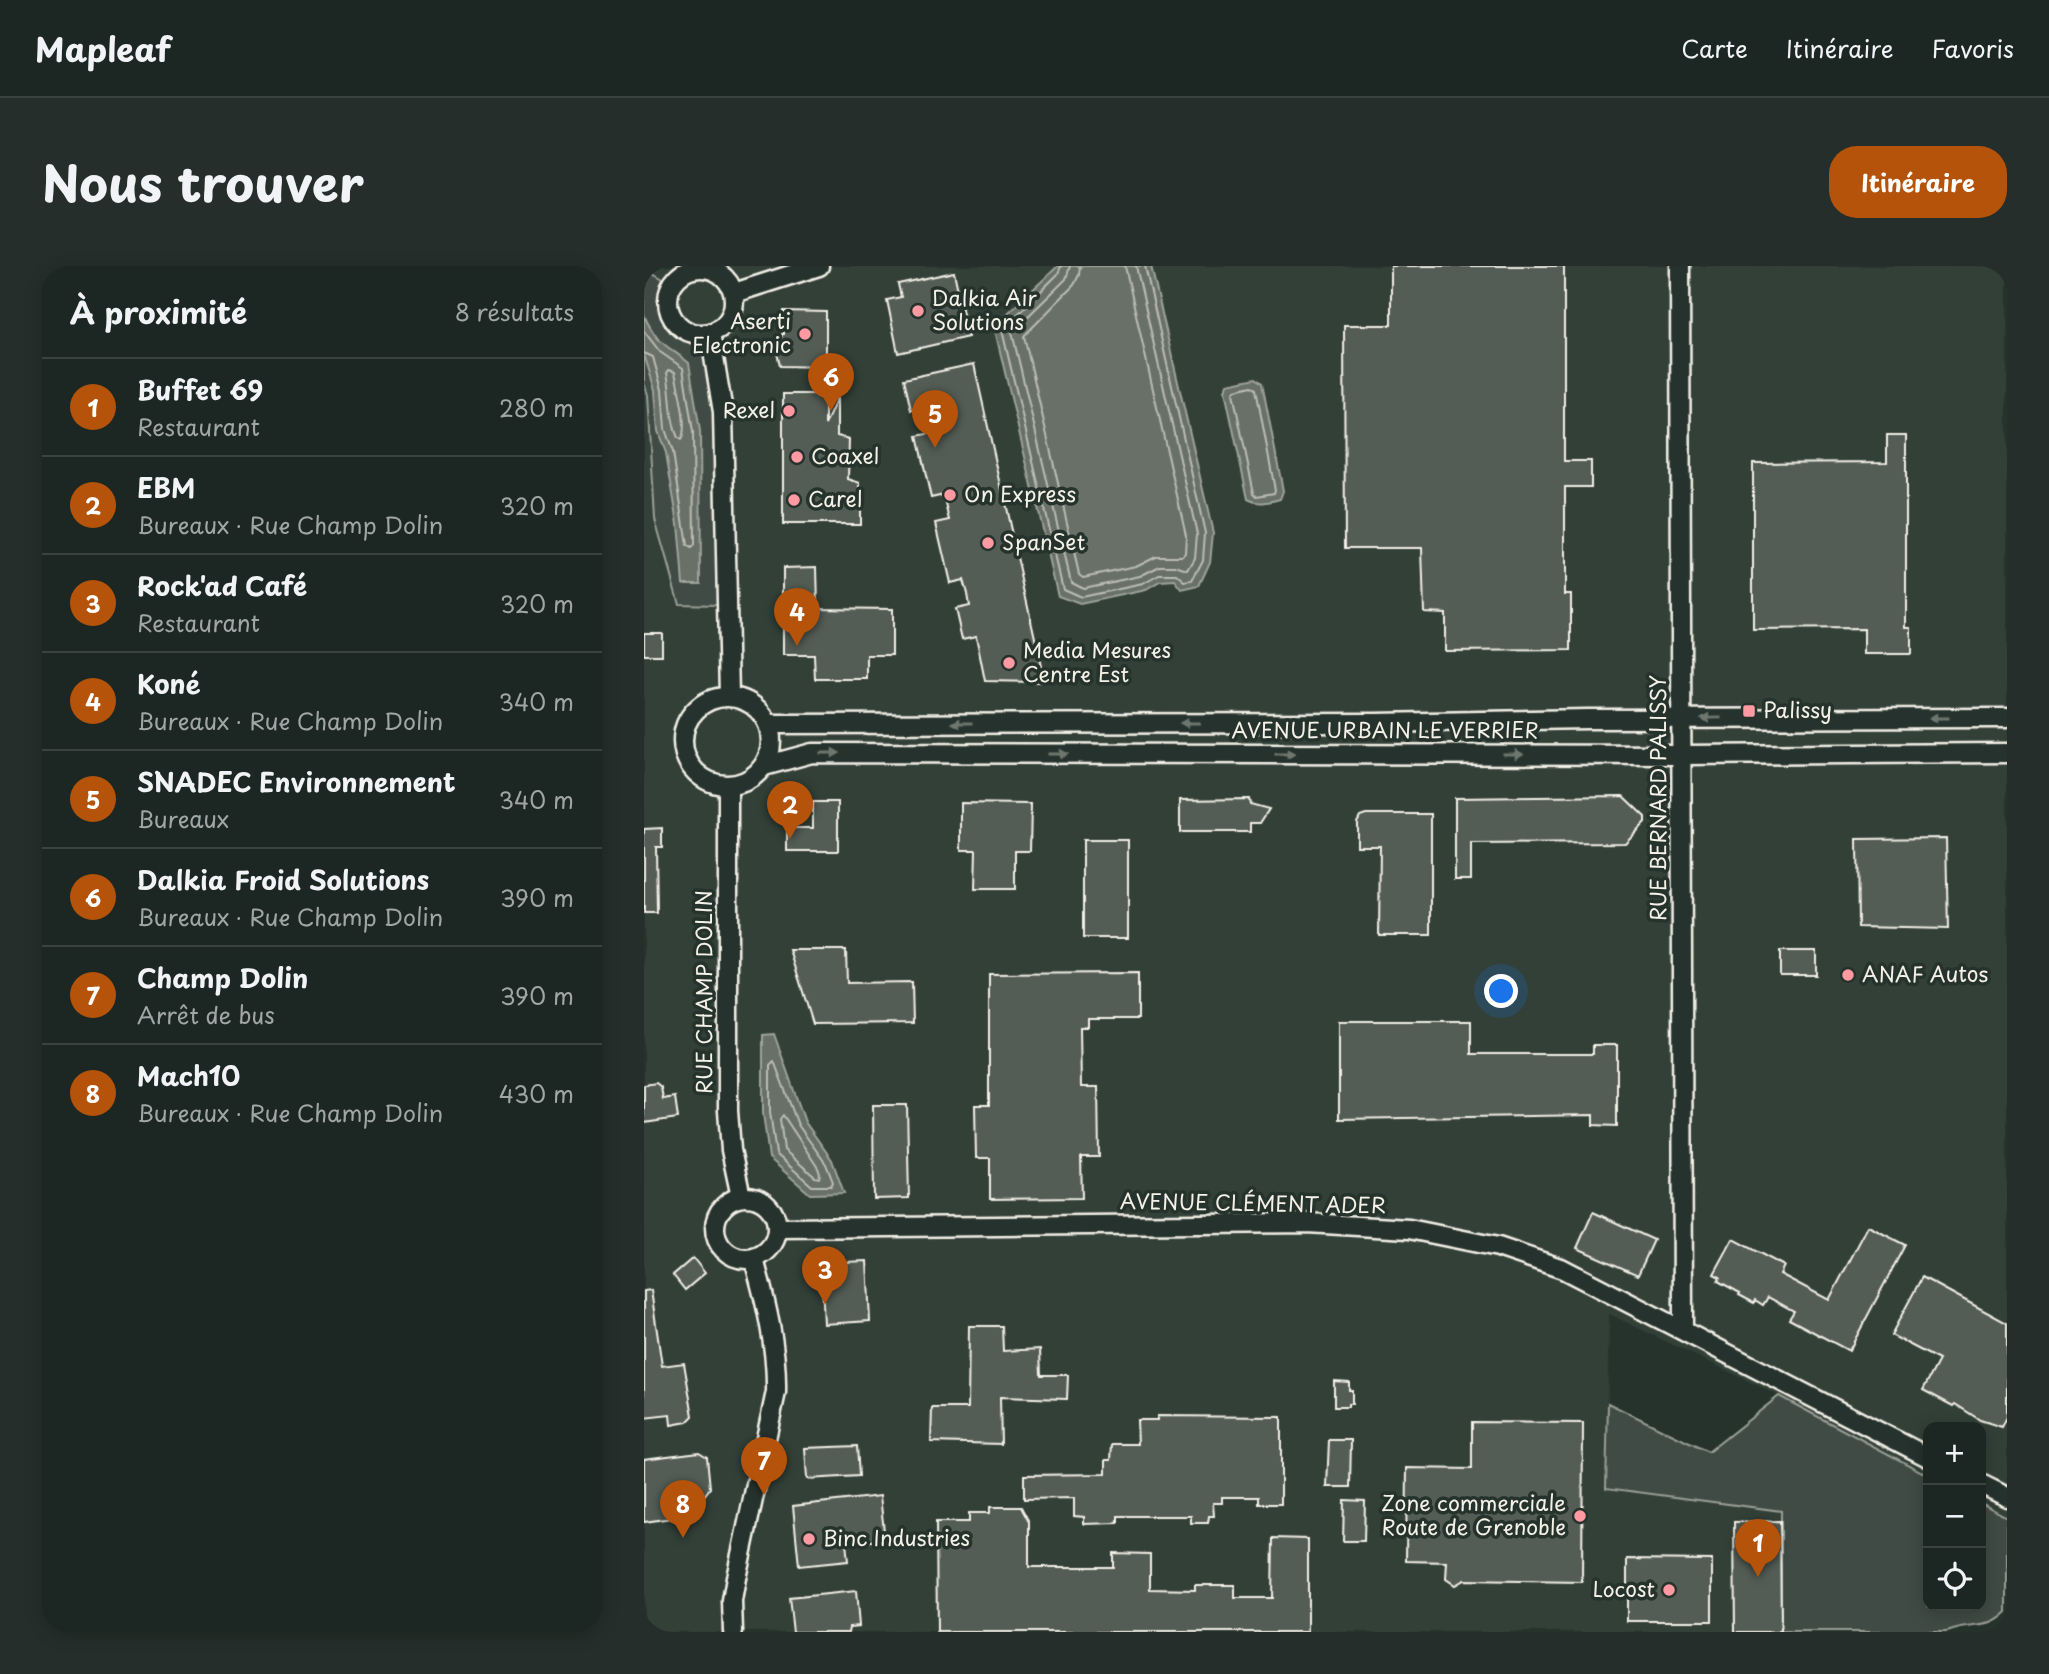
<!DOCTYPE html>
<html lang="fr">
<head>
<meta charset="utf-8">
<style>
  :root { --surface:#1c2622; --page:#252e2a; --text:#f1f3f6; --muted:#a0a5a5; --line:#3a4340; --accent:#b45309 }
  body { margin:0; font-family:"Playpen Sans",sans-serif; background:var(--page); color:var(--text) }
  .controls { position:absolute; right:21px; bottom:21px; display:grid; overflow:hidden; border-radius:14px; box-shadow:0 4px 18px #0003 }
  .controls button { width:63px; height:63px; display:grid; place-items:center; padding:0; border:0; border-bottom:2px solid var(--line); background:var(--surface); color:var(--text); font:35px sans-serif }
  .you { position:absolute; left:858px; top:726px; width:24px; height:24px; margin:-18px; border:5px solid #fff; border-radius:50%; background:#1a73e8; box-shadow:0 0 0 10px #1a73e833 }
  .badge { display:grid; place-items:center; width:46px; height:46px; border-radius:50%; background:var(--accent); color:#fff; font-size:23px; font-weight:700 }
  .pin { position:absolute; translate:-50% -58px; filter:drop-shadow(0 2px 4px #0008) }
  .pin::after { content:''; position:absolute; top:37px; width:24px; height:21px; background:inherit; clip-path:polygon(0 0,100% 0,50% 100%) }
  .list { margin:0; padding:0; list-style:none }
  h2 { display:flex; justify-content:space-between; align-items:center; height:91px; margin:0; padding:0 28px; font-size:30px }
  h2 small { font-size:23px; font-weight:400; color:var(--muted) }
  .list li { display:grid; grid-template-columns:46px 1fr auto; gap:21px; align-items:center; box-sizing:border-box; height:98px; padding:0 28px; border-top:2px solid var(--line) }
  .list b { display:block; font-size:26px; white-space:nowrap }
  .list p { margin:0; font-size:23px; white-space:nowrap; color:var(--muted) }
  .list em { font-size:23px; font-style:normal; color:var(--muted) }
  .icon { flex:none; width:38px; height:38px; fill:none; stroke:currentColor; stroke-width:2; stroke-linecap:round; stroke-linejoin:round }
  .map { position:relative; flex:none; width:1363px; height:1366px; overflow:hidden; border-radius:28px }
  header { display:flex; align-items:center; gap:42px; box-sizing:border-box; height:98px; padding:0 35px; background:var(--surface); border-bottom:2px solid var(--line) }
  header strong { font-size:33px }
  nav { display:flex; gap:38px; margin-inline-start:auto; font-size:24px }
  .intro { display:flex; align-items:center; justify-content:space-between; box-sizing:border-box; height:168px; padding:0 42px }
  h1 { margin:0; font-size:49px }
  .button { padding:18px 32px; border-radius:28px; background:var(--accent); color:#fff; font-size:24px; font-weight:700 }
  main { display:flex; gap:42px; padding:0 42px }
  aside { flex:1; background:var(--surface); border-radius:28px; box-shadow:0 4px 18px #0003 }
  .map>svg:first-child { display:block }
  .built { fill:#333f39 }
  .green { fill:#414b45; stroke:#9a9e96; stroke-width:2 }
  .water { fill:#676f68; stroke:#9fa39b; stroke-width:2 }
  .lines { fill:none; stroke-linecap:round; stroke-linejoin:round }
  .shore { stroke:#bcbdb5; stroke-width:2 }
  .building { fill:#525c55; stroke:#f4f1e8; stroke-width:2 }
  .minor-casing { stroke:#f4f1e8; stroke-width:23 }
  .minor { stroke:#26332d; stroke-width:18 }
  .oneway { fill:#6e766e }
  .poi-dot { fill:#ff9aa2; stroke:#26332d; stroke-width:2.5 }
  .labels { text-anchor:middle; stroke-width:7; stroke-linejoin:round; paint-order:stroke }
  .poi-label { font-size:21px; fill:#f4f1e8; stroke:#26332d; text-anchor:start }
  .street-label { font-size:21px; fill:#f4f1e8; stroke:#26332d }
</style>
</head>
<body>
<header>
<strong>Mapleaf</strong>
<nav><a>Carte</a><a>Itinéraire</a><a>Favoris</a></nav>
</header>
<div class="intro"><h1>Nous trouver</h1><a class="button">Itinéraire</a></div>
<main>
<aside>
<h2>À proximité<small>8 résultats</small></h2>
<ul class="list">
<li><span class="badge">1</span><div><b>Buffet 69</b><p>Restaurant</p></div><em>280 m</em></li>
<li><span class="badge">2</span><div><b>EBM</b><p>Bureaux · Rue Champ Dolin</p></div><em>320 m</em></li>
<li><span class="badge">3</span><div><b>Rock'ad Café</b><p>Restaurant</p></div><em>320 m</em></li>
<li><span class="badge">4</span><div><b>Koné</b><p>Bureaux · Rue Champ Dolin</p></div><em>340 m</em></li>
<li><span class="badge">5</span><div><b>SNADEC Environnement</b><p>Bureaux</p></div><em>340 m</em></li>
<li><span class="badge">6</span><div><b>Dalkia Froid Solutions</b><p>Bureaux · Rue Champ Dolin</p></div><em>390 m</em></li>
<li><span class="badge">7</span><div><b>Champ Dolin</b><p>Arrêt de bus</p></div><em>390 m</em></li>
<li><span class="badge">8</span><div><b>Mach10</b><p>Bureaux · Rue Champ Dolin</p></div><em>430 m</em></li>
</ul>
</aside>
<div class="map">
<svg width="1363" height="1366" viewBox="0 0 1363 1366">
  <rect width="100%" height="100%" fill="#26332d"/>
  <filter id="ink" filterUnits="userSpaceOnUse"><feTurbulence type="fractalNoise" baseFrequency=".0143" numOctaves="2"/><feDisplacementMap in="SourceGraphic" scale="14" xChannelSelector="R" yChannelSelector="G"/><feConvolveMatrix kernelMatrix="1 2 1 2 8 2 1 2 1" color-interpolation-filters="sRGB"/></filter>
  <g filter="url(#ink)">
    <polygon class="built" points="0,0 1363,0 1363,1251 1337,1237 1337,1161 1284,1161 1284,1209 1135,1130 965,1048 962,1222 1137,1245 1137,1366 0,1366"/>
    <g class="green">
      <polygon points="0,2 19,13 15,28 17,48 29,67 50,77 62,93 73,164 73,339 35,338 11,253 4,129 0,117"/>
      <path d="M 1135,1130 L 1284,1209 L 1284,1340 L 1337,1340 L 1337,1237 L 1363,1251 L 1363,1346 C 1343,1366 1332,1355 1303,1366 L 1137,1366 L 1137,1245 L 962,1222 L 964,1137 L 1064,1186 Z"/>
    </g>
    <g class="water">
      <polygon points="414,0 507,0 569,267 566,296 555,320 538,324 531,315 516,316 502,324 436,338 414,330 350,60"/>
      <path d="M 0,49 C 14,80 21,77 45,97 L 56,165 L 57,317 L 39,317 L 34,258 L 22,187 L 14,165 L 11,124 L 0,88 Z"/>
      <path d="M 612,112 L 618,117 L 639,225 L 636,233 C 625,236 615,239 604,233 L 581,125 L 583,118 Z"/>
      <polygon points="130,768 161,856 188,894 200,927 166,928 125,892 119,847 119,769"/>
    </g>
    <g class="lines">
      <g class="shore">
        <polyline points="417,0 414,8 358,64 419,323 437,331 499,318 515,309 533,309 541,316 548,315 559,294 561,267 501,0"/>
        <polyline points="426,0 422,13 368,66 427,316 439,322 496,310 516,300 532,300 544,304 551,292 553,268 492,0"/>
        <polyline points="436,0 435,9 430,19 380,70 435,308 439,311 492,300 512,290 538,290 541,287 542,269 481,0"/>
        <polyline points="0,65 16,86 39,102 49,166 50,280 47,283 43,280 29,186 21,163 18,124 9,91 0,87"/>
        <path d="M 25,104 L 31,106 C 34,122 45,162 37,174 L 34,172 C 25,152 28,129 23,107 Z"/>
        <polygon points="608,120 612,123 631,224 630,227 613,230 610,227 589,127 591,124"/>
        <polygon points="130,795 154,859 182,898 189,916 187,920 168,920 132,888 126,846 126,799"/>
        <polygon points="139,849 174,902 176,908 175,912 171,911 140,884 136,853"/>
      </g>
    </g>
    <g class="building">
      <polygon points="747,0 920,0 920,195 947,195 947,221 921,221 921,328 927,328 927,384 801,385 801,347 780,346 778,282 701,282 700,59 747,59"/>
      <polygon points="310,6 324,71 254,87 243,34 257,31 254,18"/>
      <polygon points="140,45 182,46 182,101 136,100 133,87 136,87 136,78 138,68 140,68"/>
      <polygon points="330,98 393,381 400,416 341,415 332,370 318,373 311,343 325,340 323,328 319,314 306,317 292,257 306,254 303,242 300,229 287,232 273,170 287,167 281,141 267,144 260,113"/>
      <polygon points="139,128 181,128 181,159 193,132 193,170 205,173 204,213 216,217 216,258 139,258"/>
      <polygon points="1243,169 1262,169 1262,361 1267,361 1267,388 1220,388 1220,363 1109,364 1109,197 1243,196"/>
      <polygon points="173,301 174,342 248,343 248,389 223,389 223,413 171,413 170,389 139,389 139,302"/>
      <rect x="0" y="367" width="18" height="22"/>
      <polygon points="979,530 1001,551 1001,556 981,577 827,578 827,613 811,613 811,532"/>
      <polygon points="605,533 606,538 625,543 616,557 606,557 606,566 536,566 536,534"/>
      <polygon points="169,536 194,536 194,585 143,585 143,562 169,562"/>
      <polygon points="317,537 387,538 386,585 371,585 371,623 331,623 332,584 317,584"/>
      <polygon points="722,548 787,548 787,669 735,669 736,580 713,580 713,556 716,550"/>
      <polygon points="18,562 18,581 12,581 13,647 0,647 0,563"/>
      <polygon points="1302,572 1304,663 1214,661 1213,573"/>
      <rect x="439" y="574" width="45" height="98"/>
      <polygon points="146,684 202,684 203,717 268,716 269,757 169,758"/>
      <rect x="1136" y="685" width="36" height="24"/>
      <polygon points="494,707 494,753 444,753 444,761 436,761 437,821 454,821 455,891 437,891 438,932 346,933 346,892 332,892 331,839 345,839 345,708"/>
      <polygon points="695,755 827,755 827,788 949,788 949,779 973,779 973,860 949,859 949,849 695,853"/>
      <polygon points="12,817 17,821 19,833 31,831 34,852 0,857 0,819"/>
      <polygon points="229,839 263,839 265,932 230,933"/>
      <polygon points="949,946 1010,974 994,1009 933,982"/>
      <polygon points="1224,960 1261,979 1205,1085 1145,1053 1150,1045 1124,1031 1119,1039 1111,1034 1110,1037 1095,1029 1096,1027 1074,1015 1076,1011 1070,1008 1089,973 1140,1000 1136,1008 1185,1034"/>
      <polygon points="49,992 61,1007 41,1024 29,1009"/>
      <polygon points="223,995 226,1055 180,1058 177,997"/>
      <polygon points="1278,1011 1363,1057 1363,1151 1358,1161 1336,1154 1311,1138 1309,1140 1279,1124 1295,1094 1247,1069"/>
      <polygon points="7,1024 18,1100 40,1097 49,1150 43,1156 27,1159 26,1149 0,1152 0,1025"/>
      <polygon points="325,1060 358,1060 359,1085 396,1083 397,1109 424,1109 423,1133 356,1131 357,1178 287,1176 288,1142 324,1142"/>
      <polygon points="690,1115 705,1116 705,1124 708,1124 708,1138 704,1138 704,1141 690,1141"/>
      <polygon points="513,1150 637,1151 637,1238 615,1238 615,1231 578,1231 578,1237 569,1237 570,1250 565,1250 564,1257 547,1257 547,1250 474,1250 474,1257 440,1258 440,1251 430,1250 430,1232 380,1233 380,1209 462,1208 462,1194 467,1194 468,1178 494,1178 493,1154 513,1154"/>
      <polygon points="828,1156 939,1157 938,1316 820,1314 811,1319 802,1313 803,1296 762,1295 763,1202 828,1203"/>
      <polygon points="685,1174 707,1174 706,1221 683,1221"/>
      <polygon points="213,1180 215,1210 163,1213 161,1182"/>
      <polygon points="55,1186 63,1191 66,1222 60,1230 46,1231 49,1249 0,1256 0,1193"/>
      <polygon points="236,1230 241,1274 202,1277 204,1295 155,1300 149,1240"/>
      <polygon points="700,1234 721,1235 720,1275 699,1275"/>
      <polygon points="346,1241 377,1241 385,1256 385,1301 469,1301 469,1287 506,1288 506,1323 551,1324 551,1319 591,1319 591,1332 628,1332 629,1272 664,1273 664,1366 293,1366 292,1256 325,1256 325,1247 346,1247"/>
      <polygon points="1136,1255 1137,1366 1091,1366 1090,1256"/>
      <polygon points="983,1293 1068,1294 1068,1355 983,1355"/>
      <polygon points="212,1325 215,1360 206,1361 205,1366 149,1366 145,1332"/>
    </g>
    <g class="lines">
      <g class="minor-casing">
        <g id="minor">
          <polyline points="1036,0 1039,1063"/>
          <circle cx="57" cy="35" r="33"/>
          <polyline points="90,27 175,0"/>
          <polyline points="66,67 79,146 85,430"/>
          <circle cx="83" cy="475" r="44"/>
          <polyline points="124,458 732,457 944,453 1363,452"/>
          <polyline points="120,500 168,487 1037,489 1363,487"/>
          <polyline points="84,520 84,845 87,884 97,931"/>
          <circle cx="102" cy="962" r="31"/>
          <polyline points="134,962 663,957 765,963 854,981 919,1003 1284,1191"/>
          <polyline points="1337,1218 1363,1231"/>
          <path d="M 89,1366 L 88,1335 L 92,1312 L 132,1126 C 133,1080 122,1037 110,993"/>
        </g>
      </g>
      <use href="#minor" class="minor"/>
    </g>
    <defs><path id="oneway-solid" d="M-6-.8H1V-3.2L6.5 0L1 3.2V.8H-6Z" transform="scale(1.75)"/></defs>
    <g class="oneway">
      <use href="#oneway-solid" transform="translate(1067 452) rotate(179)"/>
      <use href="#oneway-solid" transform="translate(1295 452) rotate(-180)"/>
      <use href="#oneway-solid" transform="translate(318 457) rotate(-180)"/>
      <use href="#oneway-solid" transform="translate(546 457) rotate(-180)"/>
      <use href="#oneway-solid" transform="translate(186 487)"/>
      <use href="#oneway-solid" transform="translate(414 488)"/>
      <use href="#oneway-solid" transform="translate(641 488)"/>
      <use href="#oneway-solid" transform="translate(869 488)"/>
    </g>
  </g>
  <g class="poi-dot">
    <circle cx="274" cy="45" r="7"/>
    <circle cx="161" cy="68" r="7"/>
    <circle cx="145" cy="145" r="7"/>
    <circle cx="153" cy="191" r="7"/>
    <circle cx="306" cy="229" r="7"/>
    <circle cx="150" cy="234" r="7"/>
    <circle cx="344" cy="277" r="7"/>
    <circle cx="365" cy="397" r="7"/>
    <rect x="1098" y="438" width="14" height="14" rx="3.5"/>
    <circle cx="1204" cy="709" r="7"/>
    <circle cx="936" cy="1250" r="7"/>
    <circle cx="165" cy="1273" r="7"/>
    <circle cx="1025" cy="1324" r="7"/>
  </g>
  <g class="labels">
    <g class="poi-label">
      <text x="288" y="40">Dalkia Air<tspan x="288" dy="24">Solutions</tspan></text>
      <text x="147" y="63" text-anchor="end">Aserti<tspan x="147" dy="24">Electronic</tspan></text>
      <text x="131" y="152" text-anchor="end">Rexel</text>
      <text x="167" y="198">Coaxel</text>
      <text x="320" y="236">On Express</text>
      <text x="164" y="241">Carel</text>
      <text x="358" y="284">SpanSet</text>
      <text x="379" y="392">Media Mesures<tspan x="379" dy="24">Centre Est</tspan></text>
      <text x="1119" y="452">Palissy</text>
      <text x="1218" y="716">ANAF Autos</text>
      <text x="922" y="1245" text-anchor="end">Zone commerciale<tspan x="922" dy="24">Route de Grenoble</tspan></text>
      <text x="179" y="1280">Binc Industries</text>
      <text x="1011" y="1331" text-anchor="end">Locost</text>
    </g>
    <g class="street-label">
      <text x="741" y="472">AVENUE URBAIN LE VERRIER</text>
      <text transform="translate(1015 532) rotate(-90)" y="7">RUE BERNARD PALISSY</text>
      <text transform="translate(61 726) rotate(-90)" y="7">RUE CHAMP DOLIN</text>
      <text transform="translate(609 938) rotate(1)" y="7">AVENUE CLÉMENT ADER</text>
    </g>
  </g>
</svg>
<div class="controls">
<button>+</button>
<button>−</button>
<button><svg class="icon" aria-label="locate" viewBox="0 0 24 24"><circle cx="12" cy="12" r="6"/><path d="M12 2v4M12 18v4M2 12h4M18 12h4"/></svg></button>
</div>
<div class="you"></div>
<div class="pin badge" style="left:1114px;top:1311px">1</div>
<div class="pin badge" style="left:146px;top:573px">2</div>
<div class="pin badge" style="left:181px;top:1038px">3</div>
<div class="pin badge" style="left:153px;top:380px">4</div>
<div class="pin badge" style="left:291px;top:182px">5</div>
<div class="pin badge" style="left:187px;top:145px">6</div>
<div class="pin badge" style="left:120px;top:1229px">7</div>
<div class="pin badge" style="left:39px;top:1272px">8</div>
</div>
</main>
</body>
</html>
